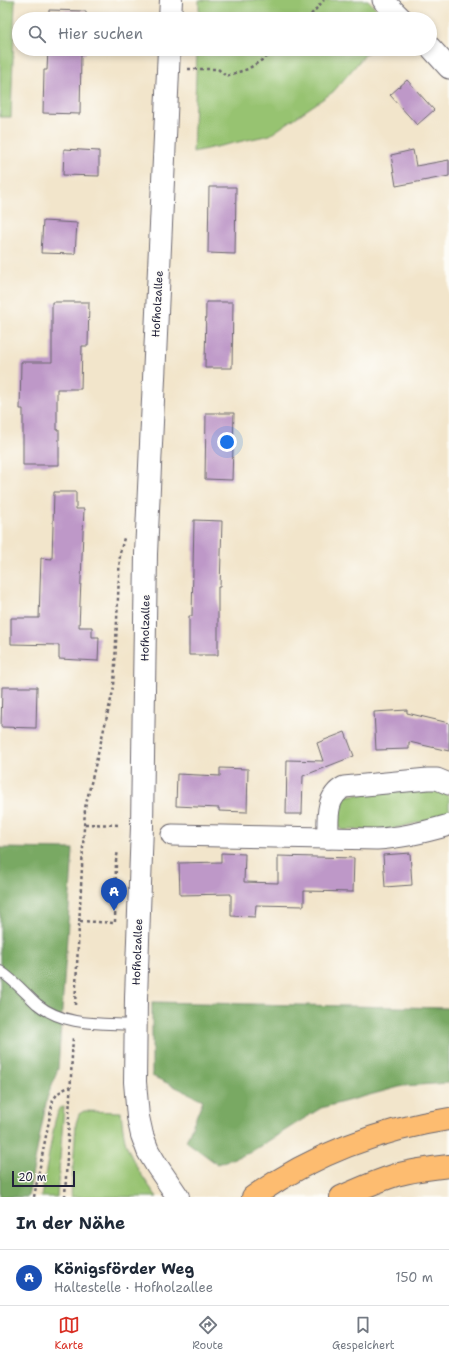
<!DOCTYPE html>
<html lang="de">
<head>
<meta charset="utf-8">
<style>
  :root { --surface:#fff; --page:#f2f2f3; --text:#1f2937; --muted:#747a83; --line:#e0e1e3; --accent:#d93025 }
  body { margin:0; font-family:"Shantell Sans",sans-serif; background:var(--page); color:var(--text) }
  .scale { position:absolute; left:12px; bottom:10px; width:63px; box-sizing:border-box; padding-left:4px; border:2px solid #22223b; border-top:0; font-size:11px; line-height:14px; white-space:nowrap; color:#22223b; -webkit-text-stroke:3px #fdfcf7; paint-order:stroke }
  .you { position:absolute; left:227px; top:442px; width:14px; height:14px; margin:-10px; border:3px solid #fff; border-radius:50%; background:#1a73e8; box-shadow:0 0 0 6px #1a73e833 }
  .badge { display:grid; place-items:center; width:26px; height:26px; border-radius:50%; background:var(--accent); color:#fff; font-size:13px; font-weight:700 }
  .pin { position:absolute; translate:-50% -33px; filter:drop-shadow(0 1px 2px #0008) }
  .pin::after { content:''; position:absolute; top:21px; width:14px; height:12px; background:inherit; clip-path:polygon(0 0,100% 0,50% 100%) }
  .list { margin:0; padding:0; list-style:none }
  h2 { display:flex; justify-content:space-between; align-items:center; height:52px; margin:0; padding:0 16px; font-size:17px }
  h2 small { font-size:13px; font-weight:400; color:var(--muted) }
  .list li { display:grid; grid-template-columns:26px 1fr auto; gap:12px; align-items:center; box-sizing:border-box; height:56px; padding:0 16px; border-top:1px solid var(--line) }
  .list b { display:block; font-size:15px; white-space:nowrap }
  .list p { margin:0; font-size:13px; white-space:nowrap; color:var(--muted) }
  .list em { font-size:13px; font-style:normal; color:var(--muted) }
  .icon { flex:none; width:22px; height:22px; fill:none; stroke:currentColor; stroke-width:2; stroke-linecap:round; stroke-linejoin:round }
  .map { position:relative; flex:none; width:449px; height:1197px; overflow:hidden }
  .search { position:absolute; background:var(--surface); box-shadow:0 2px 6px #0003; left:12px; right:12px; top:12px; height:44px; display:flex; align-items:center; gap:10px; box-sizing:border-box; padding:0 14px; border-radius:22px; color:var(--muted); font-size:15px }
  .sheet { height:108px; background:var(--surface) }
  nav { display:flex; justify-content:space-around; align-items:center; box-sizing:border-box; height:56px; border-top:1px solid var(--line); background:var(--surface); font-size:11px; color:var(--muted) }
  nav a { display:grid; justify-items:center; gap:2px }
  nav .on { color:var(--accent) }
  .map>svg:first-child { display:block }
  .green { fill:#97c371; stroke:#5c7256 }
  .forest { fill:#79a963; stroke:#4e664f }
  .building { fill:#be98c8 }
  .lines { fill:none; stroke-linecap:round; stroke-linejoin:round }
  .service-casing { stroke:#6b666d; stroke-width:12 }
  .minor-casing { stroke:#6b666d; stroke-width:23 }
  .tertiary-casing { stroke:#6b666d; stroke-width:24 }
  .motorway-casing { stroke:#6b666d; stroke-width:24 }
  .path { stroke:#6b666d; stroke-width:2.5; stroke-dasharray:3 3; stroke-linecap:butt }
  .service { stroke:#fff; stroke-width:10 }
  .minor { stroke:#fff; stroke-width:21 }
  .tertiary { stroke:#fff; stroke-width:22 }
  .motorway { stroke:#fdbc70; stroke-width:22 }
  .labels { text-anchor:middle; stroke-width:3; stroke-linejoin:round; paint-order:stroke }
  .street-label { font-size:11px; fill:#22223b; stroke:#fdfcf7 }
</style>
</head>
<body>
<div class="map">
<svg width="449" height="1197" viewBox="0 0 449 1197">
  <rect width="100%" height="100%" fill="#fdfcf7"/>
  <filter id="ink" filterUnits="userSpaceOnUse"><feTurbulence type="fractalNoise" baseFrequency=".025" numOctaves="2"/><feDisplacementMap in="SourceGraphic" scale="8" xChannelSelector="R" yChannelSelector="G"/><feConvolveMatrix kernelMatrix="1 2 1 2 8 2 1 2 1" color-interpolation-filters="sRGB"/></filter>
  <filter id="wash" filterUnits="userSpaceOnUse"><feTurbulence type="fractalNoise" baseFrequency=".012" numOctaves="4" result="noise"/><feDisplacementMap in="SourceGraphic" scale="16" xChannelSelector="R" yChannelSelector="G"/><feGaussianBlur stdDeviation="0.9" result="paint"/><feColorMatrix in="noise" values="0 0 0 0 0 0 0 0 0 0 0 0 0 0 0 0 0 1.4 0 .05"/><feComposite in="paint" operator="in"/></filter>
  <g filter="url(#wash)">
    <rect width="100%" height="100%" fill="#f2e5cb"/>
    <g class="green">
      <polygon points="0,0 15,0 11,117 0,117"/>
      <polygon points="199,0 368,0 387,19 199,19"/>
      <polygon points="197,49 370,49 333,92 270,135 193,152"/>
      <polygon points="439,787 449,797 449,815 388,830 342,830 338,827 339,803 343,796"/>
      <polygon points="64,1107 57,1197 41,1197 55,1121 59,1108"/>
      <path d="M 84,1111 L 121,1112 C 122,1121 123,1131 125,1140 C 131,1161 144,1179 157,1197 L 71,1197 L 76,1123 L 79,1114 Z"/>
    </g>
    <g class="forest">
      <polygon points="0,848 73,849 58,1069 47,1098 28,1197 0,1197"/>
      <polygon points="152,1002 449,1008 449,1083 403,1086 321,1108 249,1153 217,1164 186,1141 203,1100 152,1076"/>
    </g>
    <g id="blocks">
      <g class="building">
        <polygon points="49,10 86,11 86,19 49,19"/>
        <polygon points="48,49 85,49 85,54 81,54 80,114 43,113 44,70 47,70"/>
        <polygon points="407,80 434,110 417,125 390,95"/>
        <polygon points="64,149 99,151 99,176 63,175"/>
        <polygon points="413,150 416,166 449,160 449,176 396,186 391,155"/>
        <polygon points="209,187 236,187 235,254 208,253"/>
        <polygon points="43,221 77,223 75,254 41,253"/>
        <polygon points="52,302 89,302 88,346 82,346 81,389 57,389 57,430 59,430 59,465 23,465 23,409 20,409 21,362 52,362"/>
        <polygon points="206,302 233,302 232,368 205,368"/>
        <polygon points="206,413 234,413 232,480 205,479"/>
        <polygon points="54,492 76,492 76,509 84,509 79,627 92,627 92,637 99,637 98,661 59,659 59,645 11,644 11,618 39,618 41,558 52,559"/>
        <polygon points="194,520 222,521 220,587 218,587 218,655 189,655 189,616 192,616"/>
        <polygon points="2,687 37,687 36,728 1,727"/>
        <polygon points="407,710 407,713 449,723 449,751 409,742 409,749 376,750 374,712"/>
        <polygon points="345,732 354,756 303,776 302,814 286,814 287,760 323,761 317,743"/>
        <polygon points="220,768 248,769 247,812 219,811 219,808 176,806 177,774 220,776"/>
        <polygon points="221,853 245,854 244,882 278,883 278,856 354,858 353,892 304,891 304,906 256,905 255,917 231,916 231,894 180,895 179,863 221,862"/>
        <polygon points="410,853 412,885 385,887 383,855"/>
      </g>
    </g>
  </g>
  <g filter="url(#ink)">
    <use href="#blocks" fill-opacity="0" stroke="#6b666d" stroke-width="1"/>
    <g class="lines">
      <g class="service-casing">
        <path id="service" d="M 0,971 C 14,980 25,993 37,1004 C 65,1027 102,1023 135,1025"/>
      </g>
      <g class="minor-casing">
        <g id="minor">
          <polyline points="383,0 402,19"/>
          <polyline points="430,47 449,68"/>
          <path d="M 172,835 L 377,839 C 402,838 425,832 449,825"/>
          <path d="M 328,838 C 328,820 325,797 344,787 L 428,779 L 437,779 L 449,784"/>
        </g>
      </g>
      <g class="tertiary-casing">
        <g id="tertiary">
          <polyline points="170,19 171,0"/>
          <polyline points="169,49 146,554 142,826 136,998 135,1082 138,1117 142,1135 148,1151 157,1166 178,1197"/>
        </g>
      </g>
      <g class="motorway-casing">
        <g id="motorway">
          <path d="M 253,1197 C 312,1155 378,1130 449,1119"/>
          <path d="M 341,1197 C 359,1189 377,1181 396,1175 C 414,1170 431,1168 449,1166"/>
        </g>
      </g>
      <g class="path">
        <polyline points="307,19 324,0"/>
        <polyline points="188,69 218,69 226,76 248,69 279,49"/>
        <polyline points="85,824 120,825"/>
        <polyline points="80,921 115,923 116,861 118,851"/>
        <polyline points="75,1005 85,808 114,687 120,553 124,538"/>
        <polyline points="34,1197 53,1100 58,1093 70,1086"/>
        <polyline points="65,1197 73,1036"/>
      </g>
      <use href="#service" class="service"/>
      <use href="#minor" class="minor"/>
      <use href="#tertiary" class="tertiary"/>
      <use href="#motorway" class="motorway"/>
    </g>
  </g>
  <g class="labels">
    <g class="street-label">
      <text transform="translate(157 304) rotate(-87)" y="4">Hofholzallee</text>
      <text transform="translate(145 628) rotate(-89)" y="4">Hofholzallee</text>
      <text transform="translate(137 952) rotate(-88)" y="4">Hofholzallee</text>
    </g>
  </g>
</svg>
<div class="scale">20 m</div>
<div class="you"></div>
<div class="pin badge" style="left:114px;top:911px;background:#1a4fb4">A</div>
<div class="search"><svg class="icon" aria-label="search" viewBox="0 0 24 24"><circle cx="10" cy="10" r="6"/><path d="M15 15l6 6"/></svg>Hier suchen</div>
</div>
<section class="sheet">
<h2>In der Nähe<small></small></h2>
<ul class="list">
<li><span class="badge" style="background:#1a4fb4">A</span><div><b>Königsförder Weg</b><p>Haltestelle · Hofholzallee</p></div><em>150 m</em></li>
</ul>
</section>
<nav>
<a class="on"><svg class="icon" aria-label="map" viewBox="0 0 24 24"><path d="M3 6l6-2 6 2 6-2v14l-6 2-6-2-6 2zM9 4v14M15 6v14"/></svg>Karte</a>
<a><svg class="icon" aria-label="directions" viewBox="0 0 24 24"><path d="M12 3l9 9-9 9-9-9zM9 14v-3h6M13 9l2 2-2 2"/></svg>Route</a>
<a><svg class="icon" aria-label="saved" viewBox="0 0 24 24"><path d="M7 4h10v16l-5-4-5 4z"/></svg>Gespeichert</a>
</nav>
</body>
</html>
